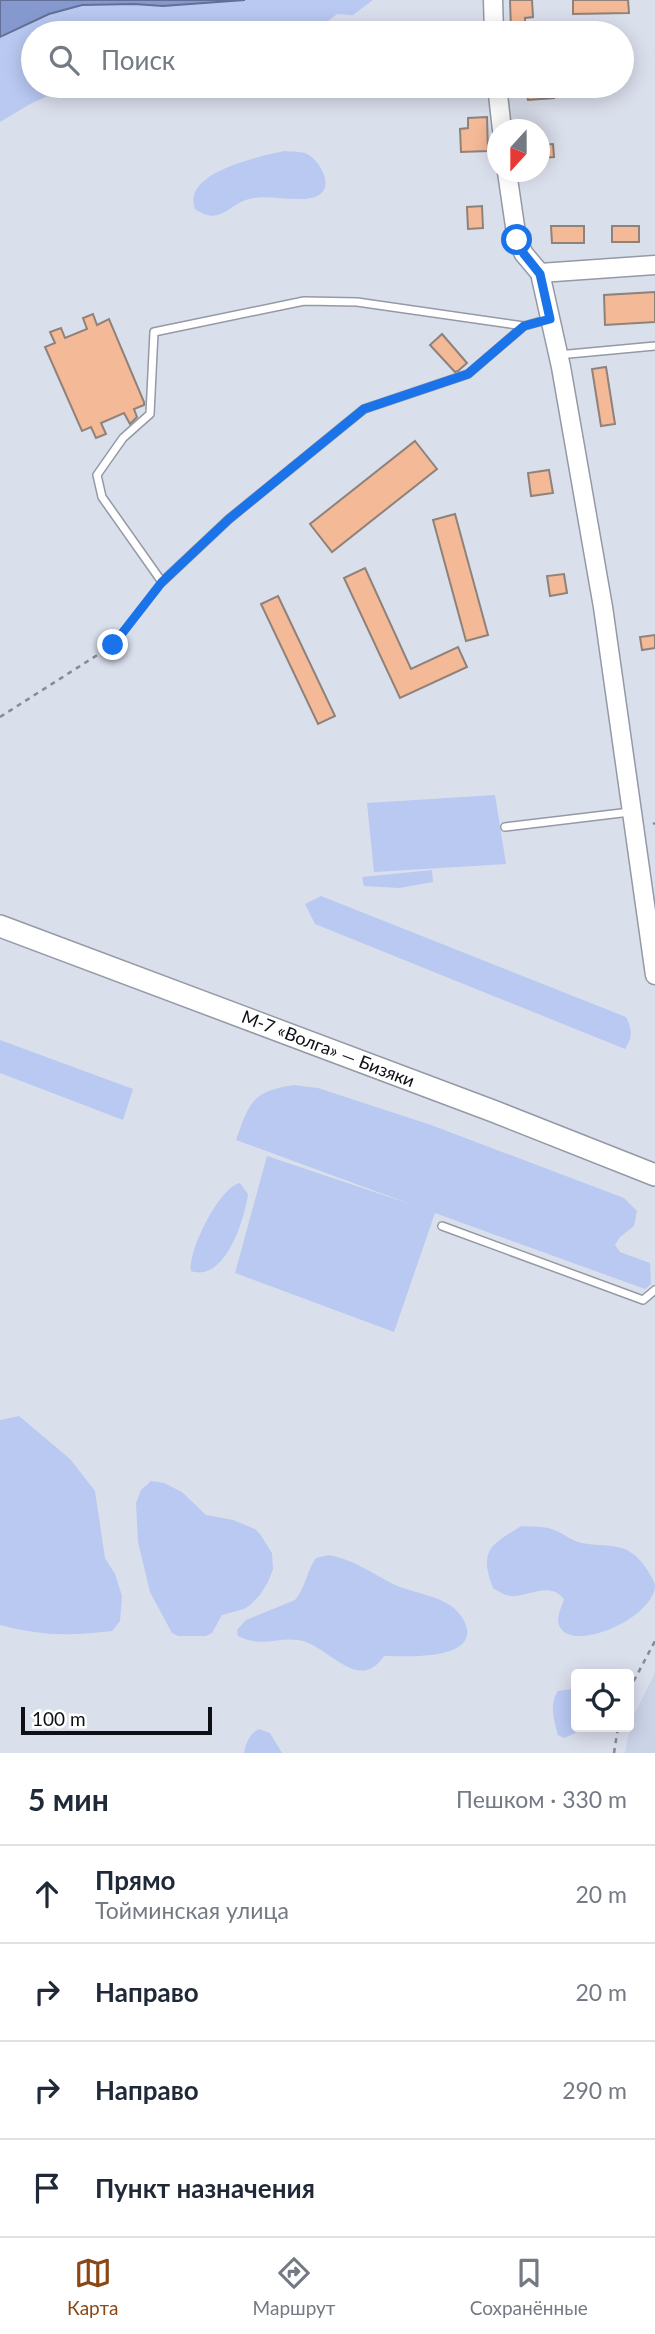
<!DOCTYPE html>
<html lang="ru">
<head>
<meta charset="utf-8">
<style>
  :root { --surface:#fff; --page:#f2f2f3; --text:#1f2937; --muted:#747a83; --line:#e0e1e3; --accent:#8a4716 }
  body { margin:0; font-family:Lato,sans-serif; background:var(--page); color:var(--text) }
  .controls { position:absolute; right:21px; bottom:21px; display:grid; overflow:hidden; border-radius:7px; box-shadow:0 4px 18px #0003 }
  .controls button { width:63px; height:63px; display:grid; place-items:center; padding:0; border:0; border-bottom:2px solid var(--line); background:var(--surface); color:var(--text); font:35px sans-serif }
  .compass { position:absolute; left:487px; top:119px; width:63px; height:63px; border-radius:50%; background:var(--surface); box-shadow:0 4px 18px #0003; rotate:201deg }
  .scale { position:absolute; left:21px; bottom:18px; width:191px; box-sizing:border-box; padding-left:7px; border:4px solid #0f1015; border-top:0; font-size:19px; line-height:24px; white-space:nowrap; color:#0f1015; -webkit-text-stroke:5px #fff; paint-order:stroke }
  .stop { position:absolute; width:21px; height:21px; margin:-16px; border:5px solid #1a73e8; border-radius:50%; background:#fff }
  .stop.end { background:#1a73e8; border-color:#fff; box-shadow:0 2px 7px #0008 }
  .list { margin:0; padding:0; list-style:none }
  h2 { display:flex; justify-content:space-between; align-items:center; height:91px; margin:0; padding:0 28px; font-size:30px }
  h2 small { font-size:23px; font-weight:400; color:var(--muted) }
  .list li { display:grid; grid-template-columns:46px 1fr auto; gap:21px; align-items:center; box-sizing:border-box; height:98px; padding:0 28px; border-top:2px solid var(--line) }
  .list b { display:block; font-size:26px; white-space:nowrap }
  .list p { margin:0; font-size:23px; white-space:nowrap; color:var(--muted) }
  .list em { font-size:23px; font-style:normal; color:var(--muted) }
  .icon { flex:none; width:38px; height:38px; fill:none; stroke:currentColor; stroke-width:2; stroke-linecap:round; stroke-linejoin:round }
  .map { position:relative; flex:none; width:655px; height:1753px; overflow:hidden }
  .search { position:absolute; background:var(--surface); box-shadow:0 4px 18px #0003; left:21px; right:21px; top:21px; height:77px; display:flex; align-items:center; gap:18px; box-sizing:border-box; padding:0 24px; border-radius:38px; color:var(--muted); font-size:26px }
  .sheet { height:483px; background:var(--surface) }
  nav { display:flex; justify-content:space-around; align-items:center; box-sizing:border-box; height:98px; border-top:2px solid var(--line); background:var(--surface); font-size:19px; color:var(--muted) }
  nav a { display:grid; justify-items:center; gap:4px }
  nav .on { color:var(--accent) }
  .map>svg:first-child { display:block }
  .built { fill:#cbd3e7 }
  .green { fill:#b9c9f2 }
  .water { fill:#8599cf; stroke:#627097; stroke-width:2 }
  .building { fill:#f4b996; stroke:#8f827b; stroke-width:2 }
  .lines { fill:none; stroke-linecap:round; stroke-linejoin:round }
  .service-casing { stroke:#9499a5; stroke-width:10 }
  .tertiary-casing { stroke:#9499a5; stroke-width:21 }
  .secondary-casing { stroke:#9499a5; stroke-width:24 }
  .path { stroke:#878a94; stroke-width:2.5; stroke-dasharray:5 5; stroke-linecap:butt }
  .service { stroke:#fff; stroke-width:7 }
  .tertiary { stroke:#fff; stroke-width:18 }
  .secondary { stroke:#fff; stroke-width:21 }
  .route { stroke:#1a73e8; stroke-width:9 }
  .labels { text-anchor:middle; stroke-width:5; stroke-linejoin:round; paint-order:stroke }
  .street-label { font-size:18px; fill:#0f1015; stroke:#fff }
</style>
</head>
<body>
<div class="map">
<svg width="655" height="1753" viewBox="0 0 655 1753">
  <rect width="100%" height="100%" fill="#dadfec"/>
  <polygon class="built" points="655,1673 655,1753 625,1753 631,1721"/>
  <g class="green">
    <polygon points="246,0 373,0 353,15 337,14 313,33 33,33 33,86 70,86 32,103 0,122 0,37 49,14 82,5 134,4 163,6"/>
    <path d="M 285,151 C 292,152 301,151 307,154 C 318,159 335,185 319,195 C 305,204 272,195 254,198 C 229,201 222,228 195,209 C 181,172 261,156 285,151 Z"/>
    <polygon points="495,795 506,864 374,872 367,803"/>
    <polygon points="432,870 433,882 399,888 364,886 362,877"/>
    <path d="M 321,896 L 626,1017 C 632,1029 633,1037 625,1049 L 315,924 L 305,904 Z"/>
    <polygon points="0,1040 133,1089 123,1120 0,1073"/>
    <path d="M 294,1085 L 318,1088 L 431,1125 L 624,1198 L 637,1211 L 634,1226 L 620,1237 L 615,1245 L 620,1252 L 650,1263 L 651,1284 L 645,1289 L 435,1213 L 394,1332 L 235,1273 L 267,1156 L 413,1205 L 236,1140 C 249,1103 252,1091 294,1085 Z"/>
    <path d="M 240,1183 L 248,1194 C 245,1218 225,1283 191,1271 C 187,1252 220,1186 240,1183 Z"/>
    <path d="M 19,1416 L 70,1459 L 95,1491 L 105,1558 L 115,1574 L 122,1596 L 120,1621 L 112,1631 C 69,1636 42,1636 0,1625 L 0,1420 Z"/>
    <polygon points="151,1481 164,1483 182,1492 206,1515 233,1520 255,1529 260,1534 272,1553 273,1569 268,1582 260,1595 250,1605 244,1609 222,1615 212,1633 206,1636 178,1636 172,1633 150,1592 138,1542 136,1503 141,1490"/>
    <path d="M 521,1526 C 530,1527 540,1526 548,1528 C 560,1530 570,1541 582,1543 C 597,1546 611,1544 625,1549 C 635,1554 642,1561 648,1571 C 650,1575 654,1580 655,1585 C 655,1618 570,1655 559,1625 C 556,1617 562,1606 564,1599 C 550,1582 532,1595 515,1596 C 506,1597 500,1592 493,1588 C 478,1549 492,1545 521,1526 Z"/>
    <path d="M 329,1555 C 352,1559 372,1573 393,1584 C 410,1592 431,1594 448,1604 C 457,1609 465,1619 467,1629 C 472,1661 402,1656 384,1656 C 358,1695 328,1644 298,1640 C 275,1637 262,1648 238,1636 L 237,1630 L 246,1620 L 295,1600 C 305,1589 307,1570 316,1558 Z"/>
    <path d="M 572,1689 L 576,1693 L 576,1727 L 581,1727 L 578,1732 L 564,1738 L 558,1735 C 554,1721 549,1704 558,1691 Z"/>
    <path d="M 259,1729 L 270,1733 L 282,1753 L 244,1753 C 246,1743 249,1734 259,1729 Z"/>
  </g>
  <polygon class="water" points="0,0 245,0 163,6 134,4 82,5 49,14 0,37"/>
  <g class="building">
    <polygon points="510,0 532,0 533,17 525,18 525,29 511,29"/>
    <polygon points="573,0 628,0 629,13 573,14"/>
    <polygon points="526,86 553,86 554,98 528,100"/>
    <polygon points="487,117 488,151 461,152 460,129 468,128 468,118"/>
    <polygon points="553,144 554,157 540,158 540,145"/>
    <polygon points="482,206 483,228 468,229 467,207"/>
    <polygon points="551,226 584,226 584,243 552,243"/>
    <rect x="612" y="226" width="27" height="16"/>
    <polygon points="655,292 655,322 605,325 604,295"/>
    <polygon points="93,314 97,325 109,319 144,402 144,405 134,409 137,417 130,424 124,413 101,423 106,434 96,438 91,427 82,431 45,347 55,343 50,332 61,328 65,338 87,329 83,318"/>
    <polygon points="442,334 467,363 458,371 455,372 430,345"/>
    <polygon points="606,367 615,424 601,426 592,369"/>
    <polygon points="415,441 437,469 332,552 310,524"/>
    <polygon points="549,470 553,493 531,496 528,473"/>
    <polygon points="455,514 488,635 466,641 433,520"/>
    <polygon points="365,568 411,669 458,647 467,667 400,698 344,578"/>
    <polygon points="564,574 567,593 550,596 547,576"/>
    <polygon points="278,596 335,716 318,724 261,604"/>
    <polygon points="655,635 655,648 642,650 640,637"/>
  </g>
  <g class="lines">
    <g class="service-casing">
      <g id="service">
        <polyline points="524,326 357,302 304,301 154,332 150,414 123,438 97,475 102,497 162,582 229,519 364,409 468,374 524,326 549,319"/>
        <polyline points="558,355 655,346"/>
        <polyline points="505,827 630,812"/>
        <polyline points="442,1226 643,1300 655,1290"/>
      </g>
    </g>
    <g class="tertiary-casing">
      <g id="tertiary">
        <polyline points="493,0 494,33"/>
        <polyline points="497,86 502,130"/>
        <polyline points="507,172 517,240 524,254 540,273 561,367 603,607 655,975"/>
        <polyline points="540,273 655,265"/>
      </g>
    </g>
    <g class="secondary-casing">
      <polyline id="secondary" points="0,926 493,1111 655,1175"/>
    </g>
    <g class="path">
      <polyline points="0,717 113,645 159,589"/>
      <polyline points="653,824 655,823"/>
      <polyline points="629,1690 655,1641"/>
      <polyline points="614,1753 618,1727"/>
    </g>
    <use href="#service" class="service"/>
    <use href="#tertiary" class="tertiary"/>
    <use href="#secondary" class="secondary"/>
  </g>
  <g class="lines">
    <polyline class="route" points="113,645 162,582 229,519 364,409 468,374 524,326 550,319 540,274 524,254 517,240"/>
  </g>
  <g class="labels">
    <g class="street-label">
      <text transform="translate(328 1049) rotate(21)" y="6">М-7 «Волга» — Бизяки</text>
    </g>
  </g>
</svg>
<div class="controls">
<button><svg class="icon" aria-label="locate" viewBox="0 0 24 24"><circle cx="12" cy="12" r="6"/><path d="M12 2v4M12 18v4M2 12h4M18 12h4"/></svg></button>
</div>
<svg class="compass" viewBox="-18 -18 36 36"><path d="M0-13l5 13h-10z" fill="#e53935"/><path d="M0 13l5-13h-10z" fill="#747a83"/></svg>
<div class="scale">100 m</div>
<div class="stop" style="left:517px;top:240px"></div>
<div class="stop end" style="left:113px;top:645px"></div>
<div class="search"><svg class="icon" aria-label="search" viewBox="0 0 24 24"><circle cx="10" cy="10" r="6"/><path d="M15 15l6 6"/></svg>Поиск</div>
</div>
<section class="sheet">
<h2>5 мин<small>Пешком · 330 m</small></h2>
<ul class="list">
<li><svg class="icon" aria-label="ahead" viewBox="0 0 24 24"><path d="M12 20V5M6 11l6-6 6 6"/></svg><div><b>Прямо</b><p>Тойминская улица</p></div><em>20 m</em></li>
<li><svg class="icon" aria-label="right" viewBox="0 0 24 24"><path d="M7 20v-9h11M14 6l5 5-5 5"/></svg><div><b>Направо</b></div><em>20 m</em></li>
<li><svg class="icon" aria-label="right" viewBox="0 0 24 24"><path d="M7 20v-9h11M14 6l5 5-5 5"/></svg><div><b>Направо</b></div><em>290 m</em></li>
<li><svg class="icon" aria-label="arrive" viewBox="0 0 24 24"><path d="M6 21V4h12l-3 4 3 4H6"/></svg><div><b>Пункт назначения</b></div></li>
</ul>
</section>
<nav>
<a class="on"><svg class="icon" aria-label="map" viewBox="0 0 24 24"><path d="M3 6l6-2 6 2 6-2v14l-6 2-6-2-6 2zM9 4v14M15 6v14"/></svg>Карта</a>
<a><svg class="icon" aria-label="directions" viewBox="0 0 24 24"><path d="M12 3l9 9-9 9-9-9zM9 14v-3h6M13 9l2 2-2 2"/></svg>Маршрут</a>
<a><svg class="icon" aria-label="saved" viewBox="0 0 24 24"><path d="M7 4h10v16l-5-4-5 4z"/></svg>Сохранённые</a>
</nav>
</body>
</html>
